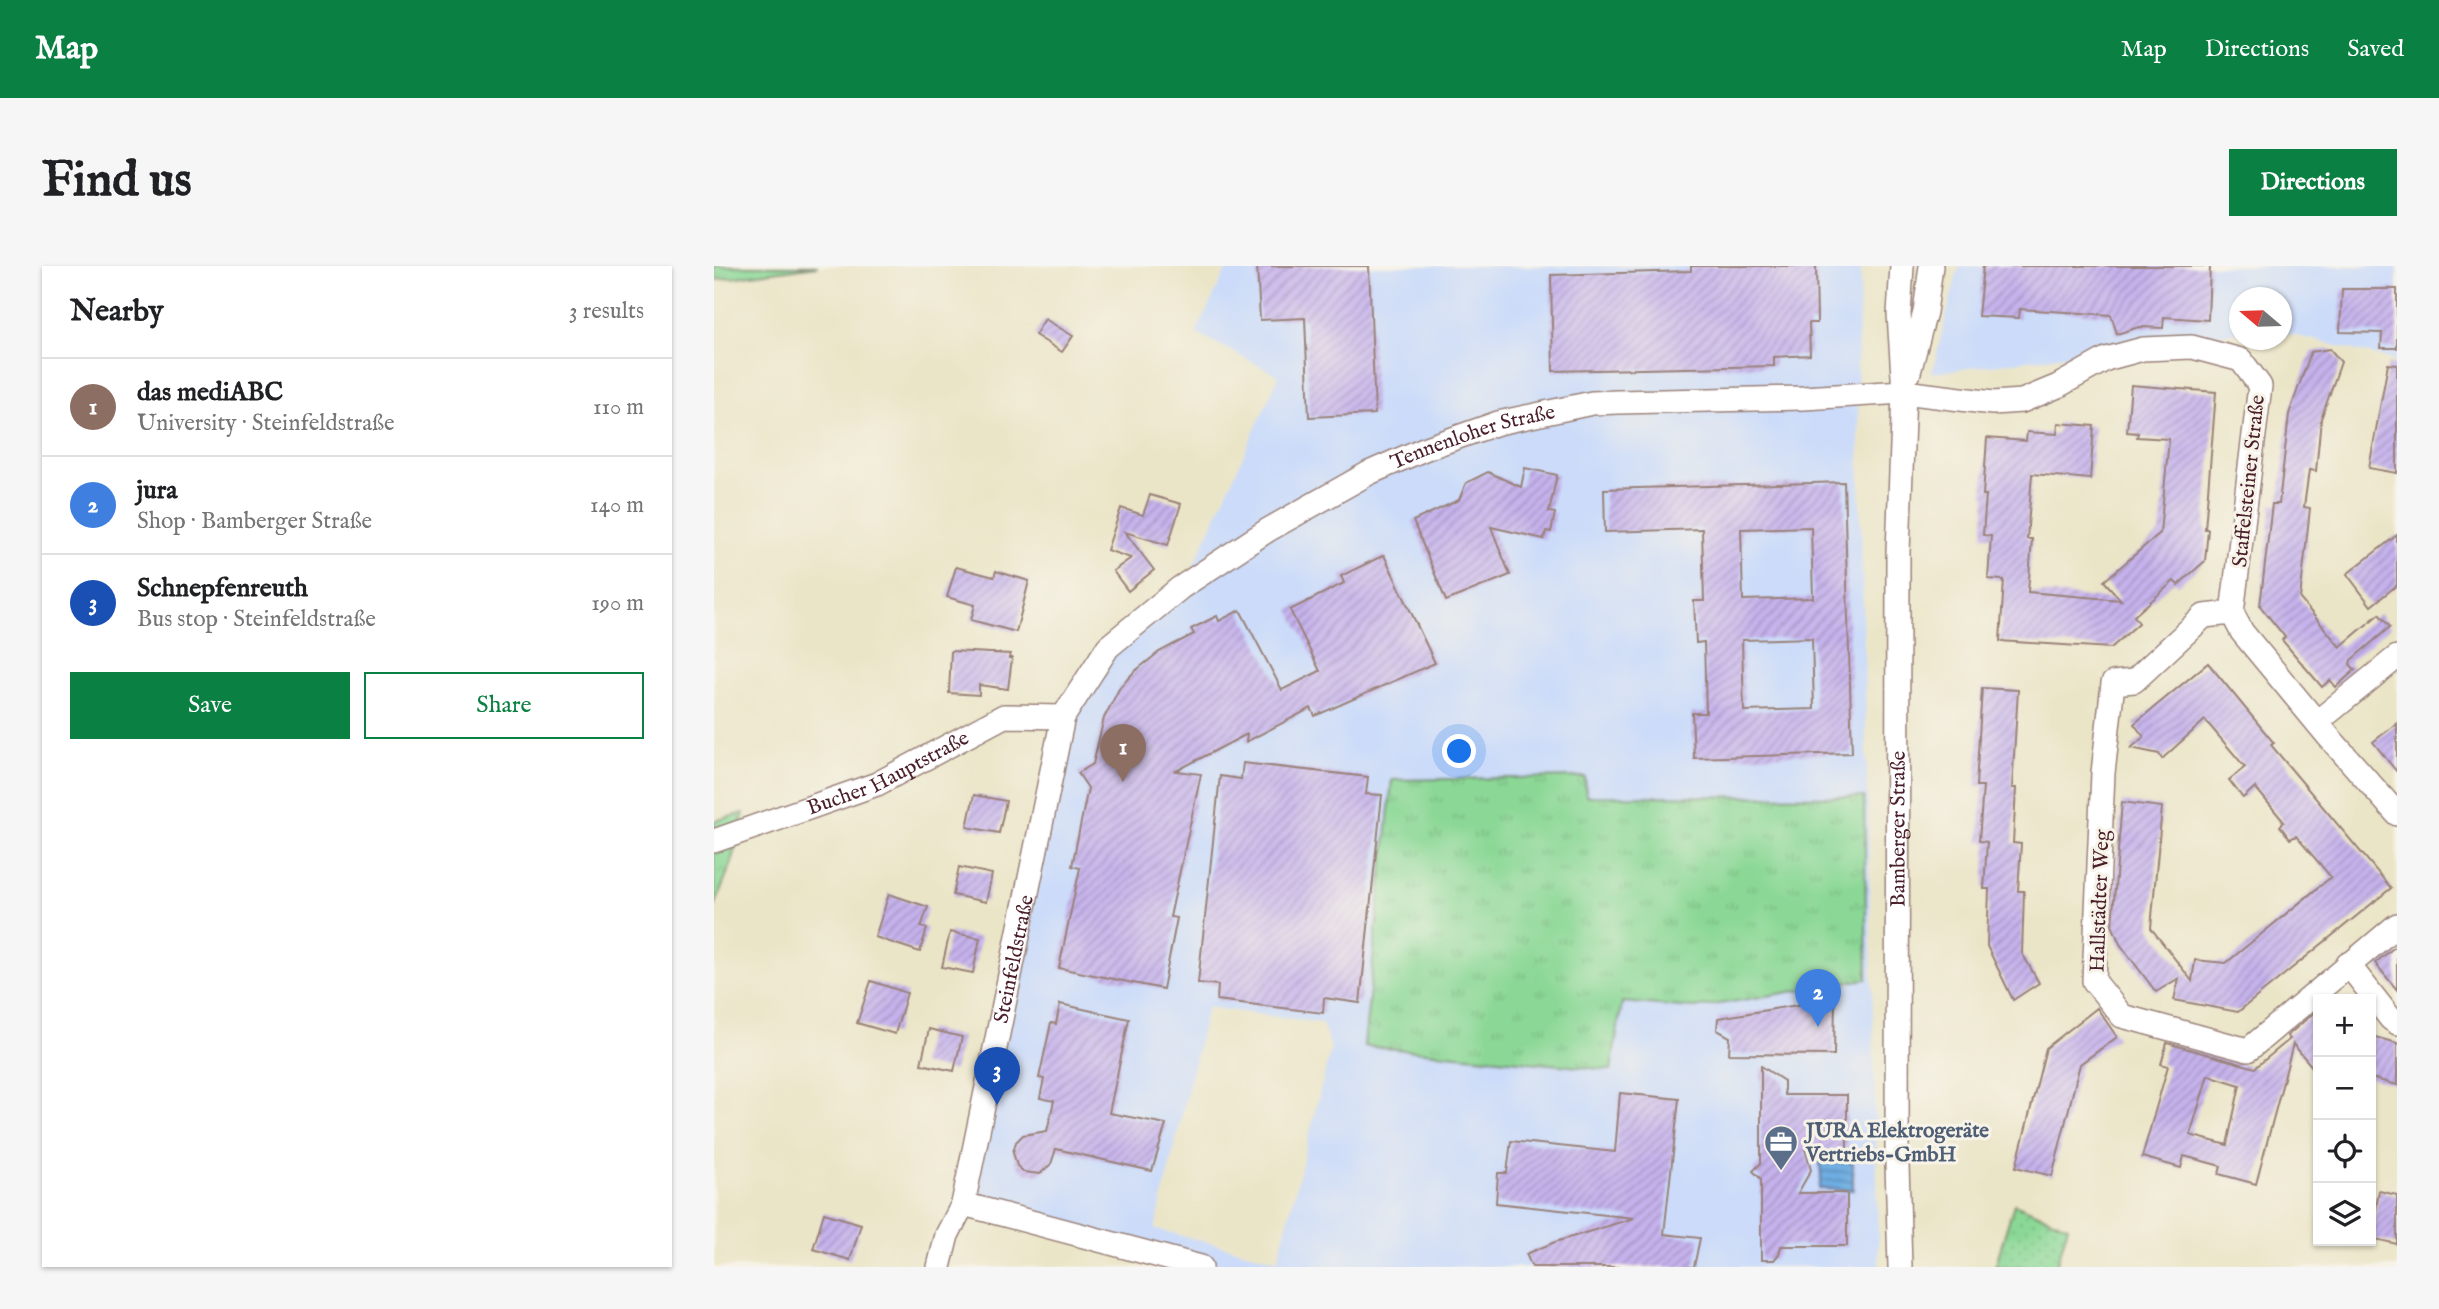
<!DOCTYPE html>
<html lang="en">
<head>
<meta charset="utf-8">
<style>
  :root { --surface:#fff; --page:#f6f6f6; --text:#202124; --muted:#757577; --line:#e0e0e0; --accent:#0b8043 }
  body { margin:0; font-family:"IM FELL English",serif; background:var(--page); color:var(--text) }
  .controls { position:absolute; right:21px; bottom:21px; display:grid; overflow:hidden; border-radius:0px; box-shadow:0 2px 5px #0004 }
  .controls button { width:63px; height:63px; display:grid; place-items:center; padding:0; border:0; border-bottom:2px solid var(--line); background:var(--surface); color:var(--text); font:35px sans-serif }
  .compass { position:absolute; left:1515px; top:21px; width:63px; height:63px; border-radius:50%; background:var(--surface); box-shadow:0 2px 5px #0004; rotate:289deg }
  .you { position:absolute; left:746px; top:486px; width:24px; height:24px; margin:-18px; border:5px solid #fff; border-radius:50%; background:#1a73e8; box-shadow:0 0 0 10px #1a73e833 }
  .badge { display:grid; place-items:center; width:46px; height:46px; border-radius:50%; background:var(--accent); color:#fff; font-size:23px; font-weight:700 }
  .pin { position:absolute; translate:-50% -58px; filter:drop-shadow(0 2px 4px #0008) }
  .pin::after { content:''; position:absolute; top:37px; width:24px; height:21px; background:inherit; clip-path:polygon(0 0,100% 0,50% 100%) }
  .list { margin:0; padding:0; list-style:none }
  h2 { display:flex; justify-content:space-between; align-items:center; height:91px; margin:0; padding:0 28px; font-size:30px }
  h2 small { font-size:23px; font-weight:400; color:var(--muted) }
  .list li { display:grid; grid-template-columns:46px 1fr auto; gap:21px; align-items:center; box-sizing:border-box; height:98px; padding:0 28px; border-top:2px solid var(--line) }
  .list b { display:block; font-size:26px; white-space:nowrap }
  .list p { margin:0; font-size:23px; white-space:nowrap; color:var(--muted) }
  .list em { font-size:23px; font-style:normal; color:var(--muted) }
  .actions { display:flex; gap:14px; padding:21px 28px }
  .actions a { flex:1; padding:16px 0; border:2px solid var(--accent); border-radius:0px; text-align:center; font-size:24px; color:var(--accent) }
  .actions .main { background:var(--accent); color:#fff }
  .icon { flex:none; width:38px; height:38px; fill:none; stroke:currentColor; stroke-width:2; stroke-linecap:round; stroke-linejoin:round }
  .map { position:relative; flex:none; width:1683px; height:1001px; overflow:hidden; border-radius:0px }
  header { display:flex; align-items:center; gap:42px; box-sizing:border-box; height:98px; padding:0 35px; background:var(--accent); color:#fff }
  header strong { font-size:33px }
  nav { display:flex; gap:38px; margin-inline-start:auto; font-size:24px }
  .intro { display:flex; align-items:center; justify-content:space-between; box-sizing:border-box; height:168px; padding:0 42px }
  h1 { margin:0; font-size:49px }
  .button { padding:18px 32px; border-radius:0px; background:var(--accent); color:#fff; font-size:24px; font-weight:700 }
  main { display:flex; gap:42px; padding:0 42px }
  aside { flex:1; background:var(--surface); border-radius:0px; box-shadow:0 2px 5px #0004 }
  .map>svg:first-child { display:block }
  .built { fill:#cbdbf9; fill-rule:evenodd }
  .grass { fill:url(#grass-tufts); stroke:#6a7c60; stroke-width:2 }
  .park { fill:url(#park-dots); stroke:#6a7c60; stroke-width:2 }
  .water { fill:url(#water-rules); stroke:#5c6686; stroke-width:2 }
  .building { fill:url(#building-hatch); fill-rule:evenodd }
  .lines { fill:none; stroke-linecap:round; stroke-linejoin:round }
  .minor-casing { stroke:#9a827a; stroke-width:26 }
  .minor { stroke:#fff; stroke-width:23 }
  .labels { text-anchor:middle; stroke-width:6; stroke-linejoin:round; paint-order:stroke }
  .street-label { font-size:21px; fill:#4a1f2b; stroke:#f7f3e8 }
  .service-label { font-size:21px; font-weight:bold; fill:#4e5e75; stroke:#f7f3e8; text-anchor:start }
</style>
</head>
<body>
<header>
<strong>Map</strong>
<nav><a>Map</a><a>Directions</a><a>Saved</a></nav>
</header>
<div class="intro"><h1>Find us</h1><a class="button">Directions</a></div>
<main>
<aside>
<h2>Nearby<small>3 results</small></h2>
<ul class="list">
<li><span class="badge" style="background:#8d6e63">1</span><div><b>das mediABC</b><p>University · Steinfeldstraße</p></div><em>110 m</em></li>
<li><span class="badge" style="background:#3f7fe0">2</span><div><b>jura</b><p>Shop · Bamberger Straße</p></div><em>140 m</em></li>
<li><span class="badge" style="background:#1a4fb4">3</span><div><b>Schnepfenreuth</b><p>Bus stop · Steinfeldstraße</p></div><em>190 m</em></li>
</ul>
<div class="actions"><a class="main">Save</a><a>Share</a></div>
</aside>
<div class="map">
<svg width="1683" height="1001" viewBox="0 0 1683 1001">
  <defs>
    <pattern id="grass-tufts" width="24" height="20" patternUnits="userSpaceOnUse" patternTransform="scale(1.75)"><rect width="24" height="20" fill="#8bd896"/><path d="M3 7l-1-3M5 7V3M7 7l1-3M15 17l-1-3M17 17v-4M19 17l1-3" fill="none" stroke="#79b981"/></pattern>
    <pattern id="park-dots" width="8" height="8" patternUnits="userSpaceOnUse" patternTransform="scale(1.75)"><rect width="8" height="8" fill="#8bd896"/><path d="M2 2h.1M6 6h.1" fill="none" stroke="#79b981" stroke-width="1.8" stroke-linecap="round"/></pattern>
    <pattern id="water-rules" width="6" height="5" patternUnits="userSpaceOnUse" patternTransform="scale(1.75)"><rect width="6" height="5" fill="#6eade1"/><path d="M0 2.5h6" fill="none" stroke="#5c8cb7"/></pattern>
    <pattern id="building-hatch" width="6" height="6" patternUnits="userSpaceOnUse" patternTransform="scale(1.75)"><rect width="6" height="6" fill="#c6b3ed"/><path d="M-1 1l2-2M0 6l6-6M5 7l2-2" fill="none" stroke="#a391c0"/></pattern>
  </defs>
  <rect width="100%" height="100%" fill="#f7f3e8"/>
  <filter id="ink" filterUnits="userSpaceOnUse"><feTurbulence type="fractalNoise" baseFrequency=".0143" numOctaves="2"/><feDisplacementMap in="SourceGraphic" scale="14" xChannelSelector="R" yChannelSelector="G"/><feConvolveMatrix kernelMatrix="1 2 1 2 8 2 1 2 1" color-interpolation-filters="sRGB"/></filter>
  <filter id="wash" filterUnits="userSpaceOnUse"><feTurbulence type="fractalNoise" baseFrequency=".00686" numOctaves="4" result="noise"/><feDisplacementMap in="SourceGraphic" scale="28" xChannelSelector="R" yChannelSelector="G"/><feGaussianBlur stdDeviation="1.57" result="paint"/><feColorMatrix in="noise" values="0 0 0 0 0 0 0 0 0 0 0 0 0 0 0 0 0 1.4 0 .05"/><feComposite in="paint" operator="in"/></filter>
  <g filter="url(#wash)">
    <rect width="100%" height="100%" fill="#ebe5c8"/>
    <g class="built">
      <path d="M 514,0 L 1147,0 L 1143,98 L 1165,1001 L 476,1001 L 260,928 L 359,443 L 389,390 L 472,317 L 565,110 L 482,67 ZM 870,511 L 871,530 L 1150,531 L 981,742 L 907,735 L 896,804 L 650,780 ZM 493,741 L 608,757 L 617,782 L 564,994 L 441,963 Z"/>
      <polygon points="1245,0 1683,0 1683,95 1568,66 1568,32 1526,32 1525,66 1218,107"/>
    </g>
    <g class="grass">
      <polygon points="0,0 104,0 0,14"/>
      <polygon points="871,511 872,530 1150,531 1153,713 981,742 908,736 897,804 650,780 678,514"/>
      <polygon points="30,547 17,597 0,643 0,555"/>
    </g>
    <polygon class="park" points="1300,938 1354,960 1342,1001 1281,1001"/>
    <polygon class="water" points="1105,886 1139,886 1139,924 1105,923 1107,910"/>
    <g id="blocks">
      <g class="building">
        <polygon points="543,0 655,0 661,148 595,151 591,52 546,54"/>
        <polygon points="977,0 1102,0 1103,57 1095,57 1096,89 1060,91 1060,100 839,105 837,9 977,5"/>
        <polygon points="1269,0 1496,0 1494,54 1450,51 1449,62 1425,61 1403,68 1397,49 1306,43 1305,52 1264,50"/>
        <polygon points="1628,23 1683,23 1683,82 1667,82 1668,67 1626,66"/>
        <polygon points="331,53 359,70 348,86 321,69"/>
        <polygon points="1616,83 1627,96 1607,153 1602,205 1595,204 1590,241 1596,242 1586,333 1626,381 1665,348 1676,361 1637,394 1636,398 1641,404 1622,421 1616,414 1608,421 1568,374 1571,371 1546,340 1558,238 1565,238 1575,148 1597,86"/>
        <polygon points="1674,98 1683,99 1683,207 1655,202"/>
        <polygon points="1417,119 1502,126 1491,263 1494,263 1491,295 1464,319 1460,315 1420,350 1425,357 1397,382 1286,375 1290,314 1274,313 1277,270 1269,269 1272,229 1269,229 1273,172 1312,175 1313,166 1343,168 1344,157 1380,160 1376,213 1318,208 1313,273 1318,273 1314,326 1407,334 1390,315 1446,267 1455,173 1423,171 1424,167 1413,166"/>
        <polygon points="811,202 843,209 835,246 841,247 837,266 832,265 830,273 777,261 796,309 732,335 699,255 745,234 752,217 774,206 807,221"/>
        <path d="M 1130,216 L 1138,487 L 980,492 L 978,447 L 992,447 L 990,376 L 982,377 L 980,335 L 990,335 L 988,263 L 891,266 L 890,223 ZM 1097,261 L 1099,332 L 1029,334 L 1027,263 ZM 1098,372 L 1100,443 L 1030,445 L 1028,374 Z"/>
        <polygon points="436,229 467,238 454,279 411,266 440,304 414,325 399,305 417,292 393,284 407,242 429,249"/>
        <polygon points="1683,269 1683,319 1657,340 1633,308"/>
        <polygon points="670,289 721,397 601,450 597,442 532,476 533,468 462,505 487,508 456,651 463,652 449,723 345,702 366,602 358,600 374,522 364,507 379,498 390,452 406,421 420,406 445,386 480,368 477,363 503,350 505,355 526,344 568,424 606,405 576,344 630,317 627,310"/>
        <polygon points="242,301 280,311 282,305 315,315 302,366 257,354 261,339 233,331"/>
        <polygon points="237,385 296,388 295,392 298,392 294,423 265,419 265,429 235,427"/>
        <polygon points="1494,397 1560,477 1557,479 1677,622 1524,746 1460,734 1465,712 1442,726 1406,678 1398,659 1408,536 1448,541 1437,662 1478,715 1481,694 1512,697 1617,611 1582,570 1576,573 1566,560 1570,556 1541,521 1529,532 1515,514 1531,501 1491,454 1448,493 1445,488 1417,482 1430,471 1420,458"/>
        <polygon points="1268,422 1304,424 1298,522 1302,522 1299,577 1307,578 1304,625 1310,625 1308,687 1325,717 1299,734 1273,680 1275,623 1270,623 1273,576 1265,575 1269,520 1262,520"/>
        <polygon points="1683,457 1683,506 1659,476"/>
        <polygon points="529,497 654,511 652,528 668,529 646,737 610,732 609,747 503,734 504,719 484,717 506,510 527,513"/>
        <polygon points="260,529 292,535 285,567 253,561"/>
        <polygon points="245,601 278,608 272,636 239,629"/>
        <polygon points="175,628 214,641 207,661 213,662 206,686 161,671"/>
        <polygon points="236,666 266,672 259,707 228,701"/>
        <polygon points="1683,679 1683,724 1661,697"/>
        <polygon points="157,715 193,727 181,768 143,757"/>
        <polygon points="1121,733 1120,789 1015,788 1016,771 1003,764 1004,752"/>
        <polygon points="346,738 415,753 395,847 452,858 438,905 342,883 337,898 326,908 310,906 303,900 299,886 302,876 309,869 333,865 340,835 326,832 330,813 325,812 337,757 342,758"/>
        <polygon points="1383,742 1403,771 1366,798 1338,910 1302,901 1332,782"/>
        <path d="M 1604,743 L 1604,808 L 1579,778 L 1542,918 L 1505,908 L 1507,900 L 1470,890 L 1467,902 L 1428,891 L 1454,800 L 1447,798 L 1453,777 L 1541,802 L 1576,773 L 1573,770 ZM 1494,809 L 1526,819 L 1513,879 L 1476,869 Z"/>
        <polygon points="215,763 248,771 240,805 207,798"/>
        <polygon points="1657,770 1683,777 1683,819 1657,812"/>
        <polygon points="1047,800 1070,815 1070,829 1133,829 1133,883 1091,883 1097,904 1084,927 1133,927 1133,980 1067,980 1065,988 1060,994 1047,994 1047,913 1039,905 1047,897"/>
        <polygon points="906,827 965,833 950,968 986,972 980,1001 818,1001 812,988 841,976 920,952 782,937 784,907 793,907 797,875 901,886"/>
        <polygon points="1665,925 1683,929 1683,978 1657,972"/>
        <polygon points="110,947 147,958 136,994 99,983"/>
      </g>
    </g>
  </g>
  <g filter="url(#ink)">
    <use href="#blocks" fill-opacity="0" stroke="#9a827a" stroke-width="2"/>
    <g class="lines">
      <g class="minor-casing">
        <g id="minor">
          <polyline points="1195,106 1211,46 1217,0"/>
          <polyline points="1518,347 1490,350 1420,415 1399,417 1389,507 1380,715 1408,750 1534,784 1683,659"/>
          <polyline points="1603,456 1683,391"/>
          <path id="s1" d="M 0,575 L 163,518 L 290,450 L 349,451"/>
          <polyline points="1634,698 1677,753 1683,757"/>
          <polyline points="249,938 487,1001"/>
          <path id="s2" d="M 225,1001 L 233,969 L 249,938 L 349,451 L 394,381 L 466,322 L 554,264 L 655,207 L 710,183 L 784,157 L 878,137 L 904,136 L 1089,132 L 1190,126 L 1279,137 L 1308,135 L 1344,120 L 1392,93 L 1429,83 L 1478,81 L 1527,94 L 1546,120 L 1518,347 L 1528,366 L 1614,470 L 1683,548"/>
          <path id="s3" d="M 1186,1001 L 1183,898 L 1184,286 L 1190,126 L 1185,48 L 1188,0"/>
        </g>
      </g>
      <use href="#minor" class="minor"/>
    </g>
  </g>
  <defs>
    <g id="office-pin" transform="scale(1.75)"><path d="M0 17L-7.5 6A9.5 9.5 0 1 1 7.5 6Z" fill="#5c6f8a" stroke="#f7f3e8"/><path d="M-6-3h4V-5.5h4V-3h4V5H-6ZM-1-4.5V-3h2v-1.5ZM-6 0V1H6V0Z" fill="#fff"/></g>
  </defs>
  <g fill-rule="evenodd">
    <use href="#office-pin" x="1067" y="876"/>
  </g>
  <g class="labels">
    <g class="street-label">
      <text dy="7" stroke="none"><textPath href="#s2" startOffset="1073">Tennenloher Straße</textPath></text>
      <text transform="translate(1534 215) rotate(-84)" y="7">Staffelsteiner Straße</text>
      <text dy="7" stroke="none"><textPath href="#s1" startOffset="187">Bucher Hauptstraße</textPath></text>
      <text dy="7" stroke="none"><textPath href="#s3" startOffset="438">Bamberger Straße</textPath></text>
      <text transform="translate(1385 635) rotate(-88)" y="7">Hallstädter Weg</text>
      <text dy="7" stroke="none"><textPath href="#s2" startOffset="318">Steinfeldstraße</textPath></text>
    </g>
    <g class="service-label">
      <text x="1092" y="871">JURA Elektrogeräte<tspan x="1092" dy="24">Vertriebs-GmbH</tspan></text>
    </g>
  </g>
</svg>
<div class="controls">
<button>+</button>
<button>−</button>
<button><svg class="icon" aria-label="locate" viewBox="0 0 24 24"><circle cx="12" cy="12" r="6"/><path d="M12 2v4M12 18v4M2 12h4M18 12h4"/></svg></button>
<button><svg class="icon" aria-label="layers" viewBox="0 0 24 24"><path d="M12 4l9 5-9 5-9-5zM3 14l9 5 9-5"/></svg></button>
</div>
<svg class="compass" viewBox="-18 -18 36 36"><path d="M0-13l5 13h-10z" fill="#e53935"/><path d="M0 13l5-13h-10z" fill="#757577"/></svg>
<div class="you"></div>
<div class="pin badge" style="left:409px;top:516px;background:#8d6e63">1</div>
<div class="pin badge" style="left:1104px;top:761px;background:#3f7fe0">2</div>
<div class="pin badge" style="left:283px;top:839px;background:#1a4fb4">3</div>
</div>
</main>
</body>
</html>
